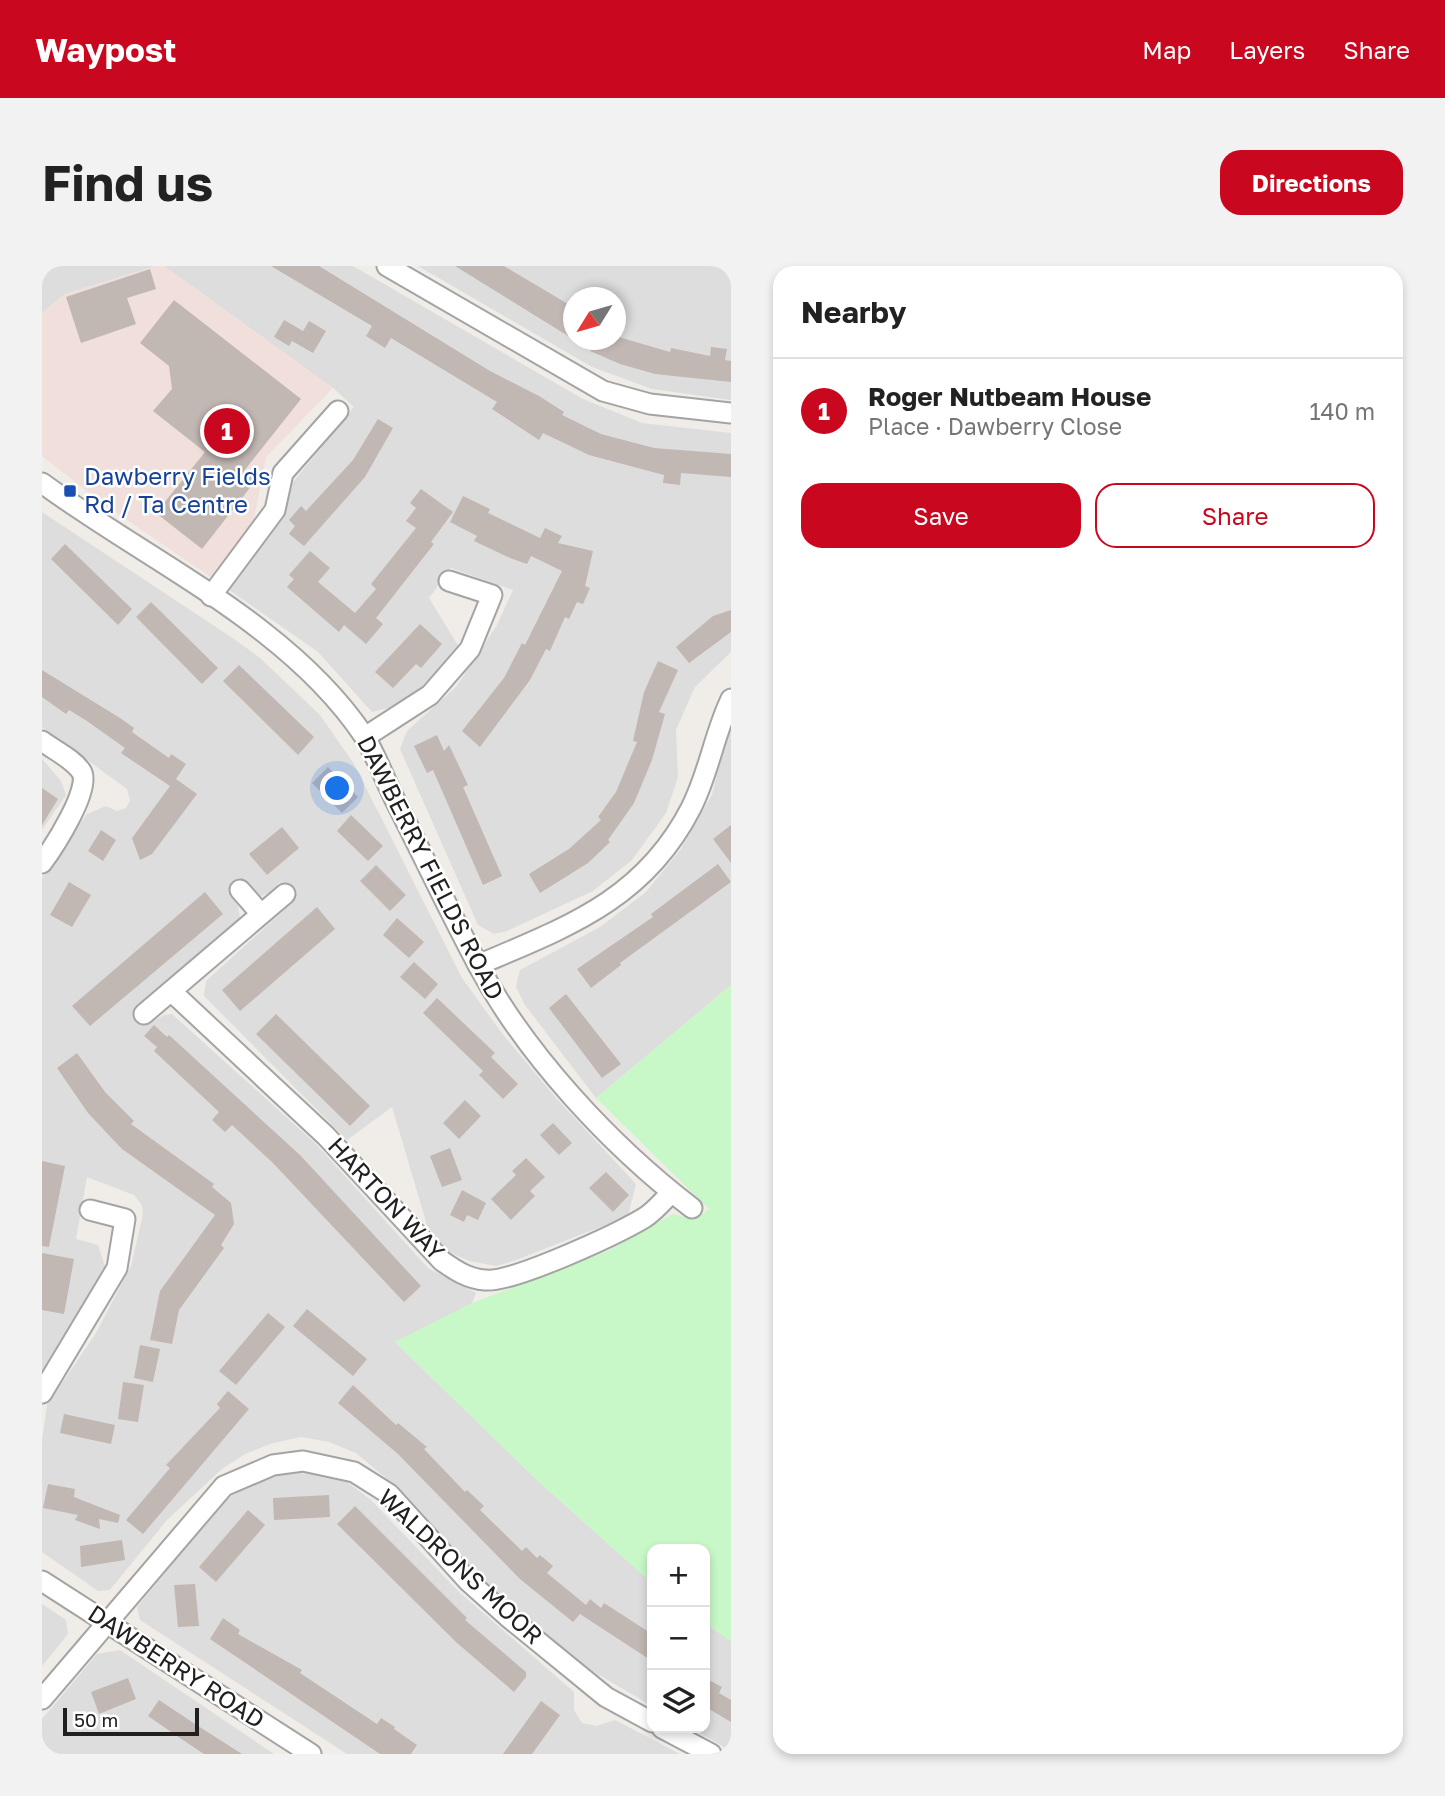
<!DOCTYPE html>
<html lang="en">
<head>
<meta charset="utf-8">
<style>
  :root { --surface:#fff; --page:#f2f2f2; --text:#222; --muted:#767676; --line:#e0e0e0; --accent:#c9071e }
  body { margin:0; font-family:"Golos Text",sans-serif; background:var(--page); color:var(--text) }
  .controls { position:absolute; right:21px; bottom:21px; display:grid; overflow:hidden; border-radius:14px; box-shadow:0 4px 10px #0003 }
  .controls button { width:63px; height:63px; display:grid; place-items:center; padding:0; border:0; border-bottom:2px solid var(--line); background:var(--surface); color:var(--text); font:35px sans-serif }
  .compass { position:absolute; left:521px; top:21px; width:63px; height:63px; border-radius:50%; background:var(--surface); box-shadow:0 4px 10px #0003; rotate:233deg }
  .scale { position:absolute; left:21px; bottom:18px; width:136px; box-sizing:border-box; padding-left:7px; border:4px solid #202020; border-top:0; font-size:19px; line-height:24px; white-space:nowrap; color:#202020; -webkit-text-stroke:5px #fff; paint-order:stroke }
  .you { position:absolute; left:296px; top:523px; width:24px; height:24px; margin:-18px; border:5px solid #fff; border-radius:50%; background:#1a73e8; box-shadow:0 0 0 10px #1a73e833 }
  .badge { display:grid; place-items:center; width:46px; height:46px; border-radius:50%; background:var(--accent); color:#fff; font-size:23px; font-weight:700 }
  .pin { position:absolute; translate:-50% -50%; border:4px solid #fff; box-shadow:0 2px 7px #0006 }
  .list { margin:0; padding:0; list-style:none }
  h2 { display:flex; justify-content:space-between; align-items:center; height:91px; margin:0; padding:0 28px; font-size:30px }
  h2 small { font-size:23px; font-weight:400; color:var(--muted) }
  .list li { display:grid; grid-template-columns:46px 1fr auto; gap:21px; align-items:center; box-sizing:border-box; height:105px; padding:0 28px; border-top:2px solid var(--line) }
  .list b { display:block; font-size:26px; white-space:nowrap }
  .list p { margin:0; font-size:23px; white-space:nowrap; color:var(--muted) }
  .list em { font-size:23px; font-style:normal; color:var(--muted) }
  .actions { display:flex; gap:14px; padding:21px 28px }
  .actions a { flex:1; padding:16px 0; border:2px solid var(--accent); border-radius:21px; text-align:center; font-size:24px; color:var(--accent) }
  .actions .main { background:var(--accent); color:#fff }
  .icon { flex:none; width:38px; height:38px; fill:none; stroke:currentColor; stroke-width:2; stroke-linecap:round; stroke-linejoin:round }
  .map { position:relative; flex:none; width:689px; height:1488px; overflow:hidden; border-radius:21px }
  header { display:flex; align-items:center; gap:42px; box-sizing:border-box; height:98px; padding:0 35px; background:var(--accent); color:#fff }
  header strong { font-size:33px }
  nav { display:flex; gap:38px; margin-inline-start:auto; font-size:24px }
  .intro { display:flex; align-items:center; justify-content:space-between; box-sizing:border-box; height:168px; padding:0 42px }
  h1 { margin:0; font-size:49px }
  .button { padding:18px 32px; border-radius:21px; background:var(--accent); color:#fff; font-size:24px; font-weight:700 }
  main { display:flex; gap:42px; padding:0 42px }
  aside { flex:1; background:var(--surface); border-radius:21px; box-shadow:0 4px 10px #0003 }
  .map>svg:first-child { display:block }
  .residential { fill:#dedddd; fill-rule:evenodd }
  .military { fill:#f1dfdb }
  .park { fill:#c8f8c7 }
  .building { fill:#c1b7b3 }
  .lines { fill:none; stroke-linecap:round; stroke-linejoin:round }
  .minor-casing { stroke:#a4a4a4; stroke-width:23 }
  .minor { stroke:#fff; stroke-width:19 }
  .transit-dot { fill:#1a4fb4; stroke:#fff; stroke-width:2.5 }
  .labels { text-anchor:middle; stroke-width:5; stroke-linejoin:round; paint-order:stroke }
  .transit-label { font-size:24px; fill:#164399; stroke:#fff; text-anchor:start }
  .street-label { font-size:24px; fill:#202020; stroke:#fff }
</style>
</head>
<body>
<header>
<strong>Waypost</strong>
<nav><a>Map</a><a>Layers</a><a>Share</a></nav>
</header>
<div class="intro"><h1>Find us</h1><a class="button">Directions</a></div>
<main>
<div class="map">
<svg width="689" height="1488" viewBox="0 0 689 1488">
  <rect width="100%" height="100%" fill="#f0ece7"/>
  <g class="residential">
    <polygon points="0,0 114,0 23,28 0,47"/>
    <polygon points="122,0 311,0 541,133 600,157 689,167 689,386 653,421 634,464 636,511 624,547 590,594 551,625 465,665 452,668 436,659 358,483 365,465 414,421 455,359 471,324 409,302 387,332 417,381 363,438 330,446 276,386 183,321 247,221 312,141 291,122"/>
    <path d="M 376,0 L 689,0 L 689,134 L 610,123 L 550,101 ZM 531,32 L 573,32 L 573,74 L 531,74 Z"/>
    <polygon points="0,246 192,373 218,392 278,449 312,498 420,712 459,766 514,832 594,918 586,950 474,994 454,1000 427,995 403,984 385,959 350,841 305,874 162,730 164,715 251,636 237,617 230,626 219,630 204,614 188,628 196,640 198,652 93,744 104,759 122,749 130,748 273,877 386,1002 434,1027 430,1037 354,1077 495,1214 610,1317 610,1440 552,1406 478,1346 432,1306 357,1223 314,1187 287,1176 259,1171 231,1177 203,1188 180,1203 125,1254 68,1324 56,1325 0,1286 0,1175 5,1139 54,1067 89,1000 101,948 100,939 92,929 45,911 34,973 56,979 63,1000 0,1106 0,611 45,548 64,540 75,545 84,542 88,535 85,523 0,461"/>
    <polygon points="689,465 689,719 554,832 483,739 474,721 478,704 558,661 604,626 639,583 670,529 684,471"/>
    <polygon points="0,493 19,515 24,529 0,564"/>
    <polygon points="240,1206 274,1208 305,1216 329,1234 417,1326 532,1426 532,1444 540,1457 554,1460 573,1454 638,1488 305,1488 98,1354 95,1341 178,1239 192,1228"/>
    <polygon points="0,1338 24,1354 26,1368 0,1400"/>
    <polygon points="663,1357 689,1375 689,1485 649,1462 663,1462"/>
    <polygon points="78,1384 232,1488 0,1488 0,1453 55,1388"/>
  </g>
  <polygon class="military" points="114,0 122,0 291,122 224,191 211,258 170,312 60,237 0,190 0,47 23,28"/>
  <polygon class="park" points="689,719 689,1375 663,1357 663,1283 610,1283 610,1317 495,1214 353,1076 430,1037 568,984 631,948 653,954 667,943 554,832"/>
  <g class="building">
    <polygon points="229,0 277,0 448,105 497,130 522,146 520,149 559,168 612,182 689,188 689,211 639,207 638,219 621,217 622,209 547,189 501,167 497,174 450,143 455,136 349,72 343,82 324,70 330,60"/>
    <polygon points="413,0 462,0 494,19 531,41 531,73"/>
    <polygon points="108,3 114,23 85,32 94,58 39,77 24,31"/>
    <polygon points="132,34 259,133 202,205 214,214 160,283 114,247 163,186 111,145 130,123 127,100 98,77"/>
    <polygon points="242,54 261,65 267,55 284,65 271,87 250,75 247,80 232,71"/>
    <polygon points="573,70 628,86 629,82 668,90 669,81 685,83 683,94 689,95 689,116 613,108 578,98 548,85 554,74 573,74"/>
    <polygon points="336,153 351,162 323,211 262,280 247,268 253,260 247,254 259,240 264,245 311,194"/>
    <polygon points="379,223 411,246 389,276 392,278 334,352 341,358 324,378 302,359 297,366 245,321 252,313 247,309 268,285 288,302 276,316 313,347 334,323 329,318 374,262 364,255 374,242 368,237"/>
    <polygon points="421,230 448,243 446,247 498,272 503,262 520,270 516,277 551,285 543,320 548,322 541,338 535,336 527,353 523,351 508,385 504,383 488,414 438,481 420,465 462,412 480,377 483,379 520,305 489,290 485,298 468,292 432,275 435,270 408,256"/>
    <polygon points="23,278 90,343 76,359 9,293"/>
    <polygon points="109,336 176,402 160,418 94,351"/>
    <polygon points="689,344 689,366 647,397 634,381 671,350"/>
    <polygon points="378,358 400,378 379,402 374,398 351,422 333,406"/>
    <polygon points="616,395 636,404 617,446 623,448 610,494 592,537 566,574 568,576 546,597 498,627 487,608 527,583 559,554 556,551 574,526 595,476 591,475 602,426"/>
    <polygon points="197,399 272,471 256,489 181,415"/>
    <polygon points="0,404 78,452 92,462 90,466 127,492 129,488 144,498 134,513 155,528 110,588 98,594 90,572 128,520 79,487 83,482 45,455 27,444 24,448 0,431"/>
    <polygon points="395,469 402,485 407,479 426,519 421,521 460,610 441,619 391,504 385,507 372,480"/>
    <polygon points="286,501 316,531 300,547 270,517"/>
    <polygon points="0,522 16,533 0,559"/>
    <polygon points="309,549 341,580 326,595 295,565"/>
    <polygon points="689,559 689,597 671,573"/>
    <polygon points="240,561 257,582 225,609 207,588"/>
    <polygon points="59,564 74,574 61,595 46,585"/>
    <polygon points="676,598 689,616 578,697 579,699 549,722 535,703 611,651 609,648"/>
    <polygon points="334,599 364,629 348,645 318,615"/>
    <polygon points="27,616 49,629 30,661 8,649"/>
    <polygon points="163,626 181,648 48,760 30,740"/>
    <polygon points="275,641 293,663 198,745 180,724"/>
    <polygon points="355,652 382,676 367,692 341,669"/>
    <polygon points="372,696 396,718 383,733 358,711"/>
    <polygon points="524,728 579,798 560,812 507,742"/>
    <polygon points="395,732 453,787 449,791 476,818 461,833 437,809 441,805 381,747"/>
    <polygon points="234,748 328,840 308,860 214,768"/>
    <polygon points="112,759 125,771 127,769 259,890 379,1020 362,1036 231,897 190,859 183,866 170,854 177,846 112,785 115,781 102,770"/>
    <polygon points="35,787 63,826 92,855 89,858 172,918 170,921 189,937 192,958 179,979 182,982 137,1044 130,1078 108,1074 118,1025 173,949 80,883 46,847 15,802"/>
    <polygon points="423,834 439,850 417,873 401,857"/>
    <polygon points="511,857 530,877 517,889 498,869"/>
    <polygon points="408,882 420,914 400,921 388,890"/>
    <polygon points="484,892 503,911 488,925 493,930 469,954 449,933 474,909 470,905"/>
    <polygon points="0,895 23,900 7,981 0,980"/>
    <polygon points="564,906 587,929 571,946 547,922"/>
    <polygon points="420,924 444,937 436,954 425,949 422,956 408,949"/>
    <polygon points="0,987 32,993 22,1048 0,1044"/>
    <polygon points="265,1043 325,1093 311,1110 251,1060"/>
    <polygon points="226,1047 243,1061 194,1119 177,1105"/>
    <polygon points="98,1079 118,1083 111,1116 92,1112"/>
    <polygon points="81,1116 102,1119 96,1156 76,1153"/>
    <polygon points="311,1119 354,1159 356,1157 385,1181 382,1183 423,1226 425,1224 442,1240 438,1244 480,1285 484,1281 495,1292 498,1289 511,1300 505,1307 544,1339 548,1333 559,1342 562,1337 610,1368 610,1395 538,1348 531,1356 478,1313 356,1188 296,1137"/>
    <polygon points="186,1125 207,1143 101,1268 84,1254 128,1202 124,1199 178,1142 175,1138"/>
    <polygon points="22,1148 73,1159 69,1178 18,1167"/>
    <polygon points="6,1218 33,1223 32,1231 78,1249 76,1257 57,1253 58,1263 33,1254 36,1249 1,1242"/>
    <polygon points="287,1229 288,1251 232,1254 231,1232"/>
    <polygon points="313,1240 425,1352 423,1354 484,1406 484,1411 472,1426 414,1376 295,1258"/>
    <polygon points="206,1244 223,1259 174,1316 157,1301"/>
    <polygon points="80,1274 83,1294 39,1301 38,1280"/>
    <polygon points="153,1318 157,1360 136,1361 132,1319"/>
    <polygon points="181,1352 198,1364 196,1368 260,1404 258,1407 335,1458 339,1452 353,1461 352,1463 375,1479 369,1488 338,1488 168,1373"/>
    <polygon points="86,1412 94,1433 57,1448 49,1426"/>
    <polygon points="663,1412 680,1421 677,1427 689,1434 689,1456 667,1443 663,1451"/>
    <polygon points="117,1434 153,1458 200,1488 162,1488 135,1470 106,1450"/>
    <polygon points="499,1435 518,1449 490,1488 461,1488"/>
  </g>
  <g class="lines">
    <g class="minor-casing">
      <g id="minor">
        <polyline points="345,0 561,125 608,138 689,147"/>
        <path d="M 0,217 C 106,295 247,358 322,470 C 334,489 342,512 352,532 C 380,587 406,643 435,697 C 483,788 569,880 650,942"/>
        <polyline points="169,330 233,244 241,207 296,145"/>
        <polyline points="323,471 388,429 428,383 450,329 407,315"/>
        <path d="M 0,475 C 12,484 31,493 39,505 C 51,521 11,582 0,597"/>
        <polyline points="198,624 219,648"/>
        <path d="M 436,699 C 525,661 602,634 649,542 C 667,507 672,468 689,433"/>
        <path d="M 130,726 L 284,870 L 400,995 C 413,1004 426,1013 443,1014 C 471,1017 575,968 602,952 C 612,946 621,935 629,927"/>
        <polyline points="102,748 243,628"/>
        <polyline points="0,1127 75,1002 83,953 48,944"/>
        <polyline points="0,1315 269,1488"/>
        <polyline points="0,1433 182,1220 231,1199 261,1195 312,1206 347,1228 427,1316 466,1351 564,1431 610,1456"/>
        <polyline points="620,1462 669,1488"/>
      </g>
    </g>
    <use href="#minor" class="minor"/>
  </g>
  <rect class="transit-dot" x="21" y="218" width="14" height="14" rx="3.5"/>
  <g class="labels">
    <g class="transit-label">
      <text x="42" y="219">Dawberry Fields<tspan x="42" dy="28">Rd / Ta Centre</tspan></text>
    </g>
    <g class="street-label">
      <text transform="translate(388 602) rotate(63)" y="8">DAWBERRY FIELDS ROAD</text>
      <text transform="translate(344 933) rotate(47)" y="8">HARTON WAY</text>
      <text transform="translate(418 1301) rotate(43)" y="8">WALDRONS MOOR</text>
      <text transform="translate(134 1401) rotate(33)" y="8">DAWBERRY ROAD</text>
    </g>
  </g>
</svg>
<div class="controls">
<button>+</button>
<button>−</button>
<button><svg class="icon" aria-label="layers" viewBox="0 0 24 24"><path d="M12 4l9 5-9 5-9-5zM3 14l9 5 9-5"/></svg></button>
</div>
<svg class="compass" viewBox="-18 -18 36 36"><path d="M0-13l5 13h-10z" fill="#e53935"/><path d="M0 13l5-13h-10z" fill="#767676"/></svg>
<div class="scale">50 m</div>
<div class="you"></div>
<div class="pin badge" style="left:185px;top:165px">1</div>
</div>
<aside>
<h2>Nearby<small></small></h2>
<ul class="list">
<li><span class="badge">1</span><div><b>Roger Nutbeam House</b><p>Place · Dawberry Close</p></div><em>140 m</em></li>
</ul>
<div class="actions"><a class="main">Save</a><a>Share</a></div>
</aside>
</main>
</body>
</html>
